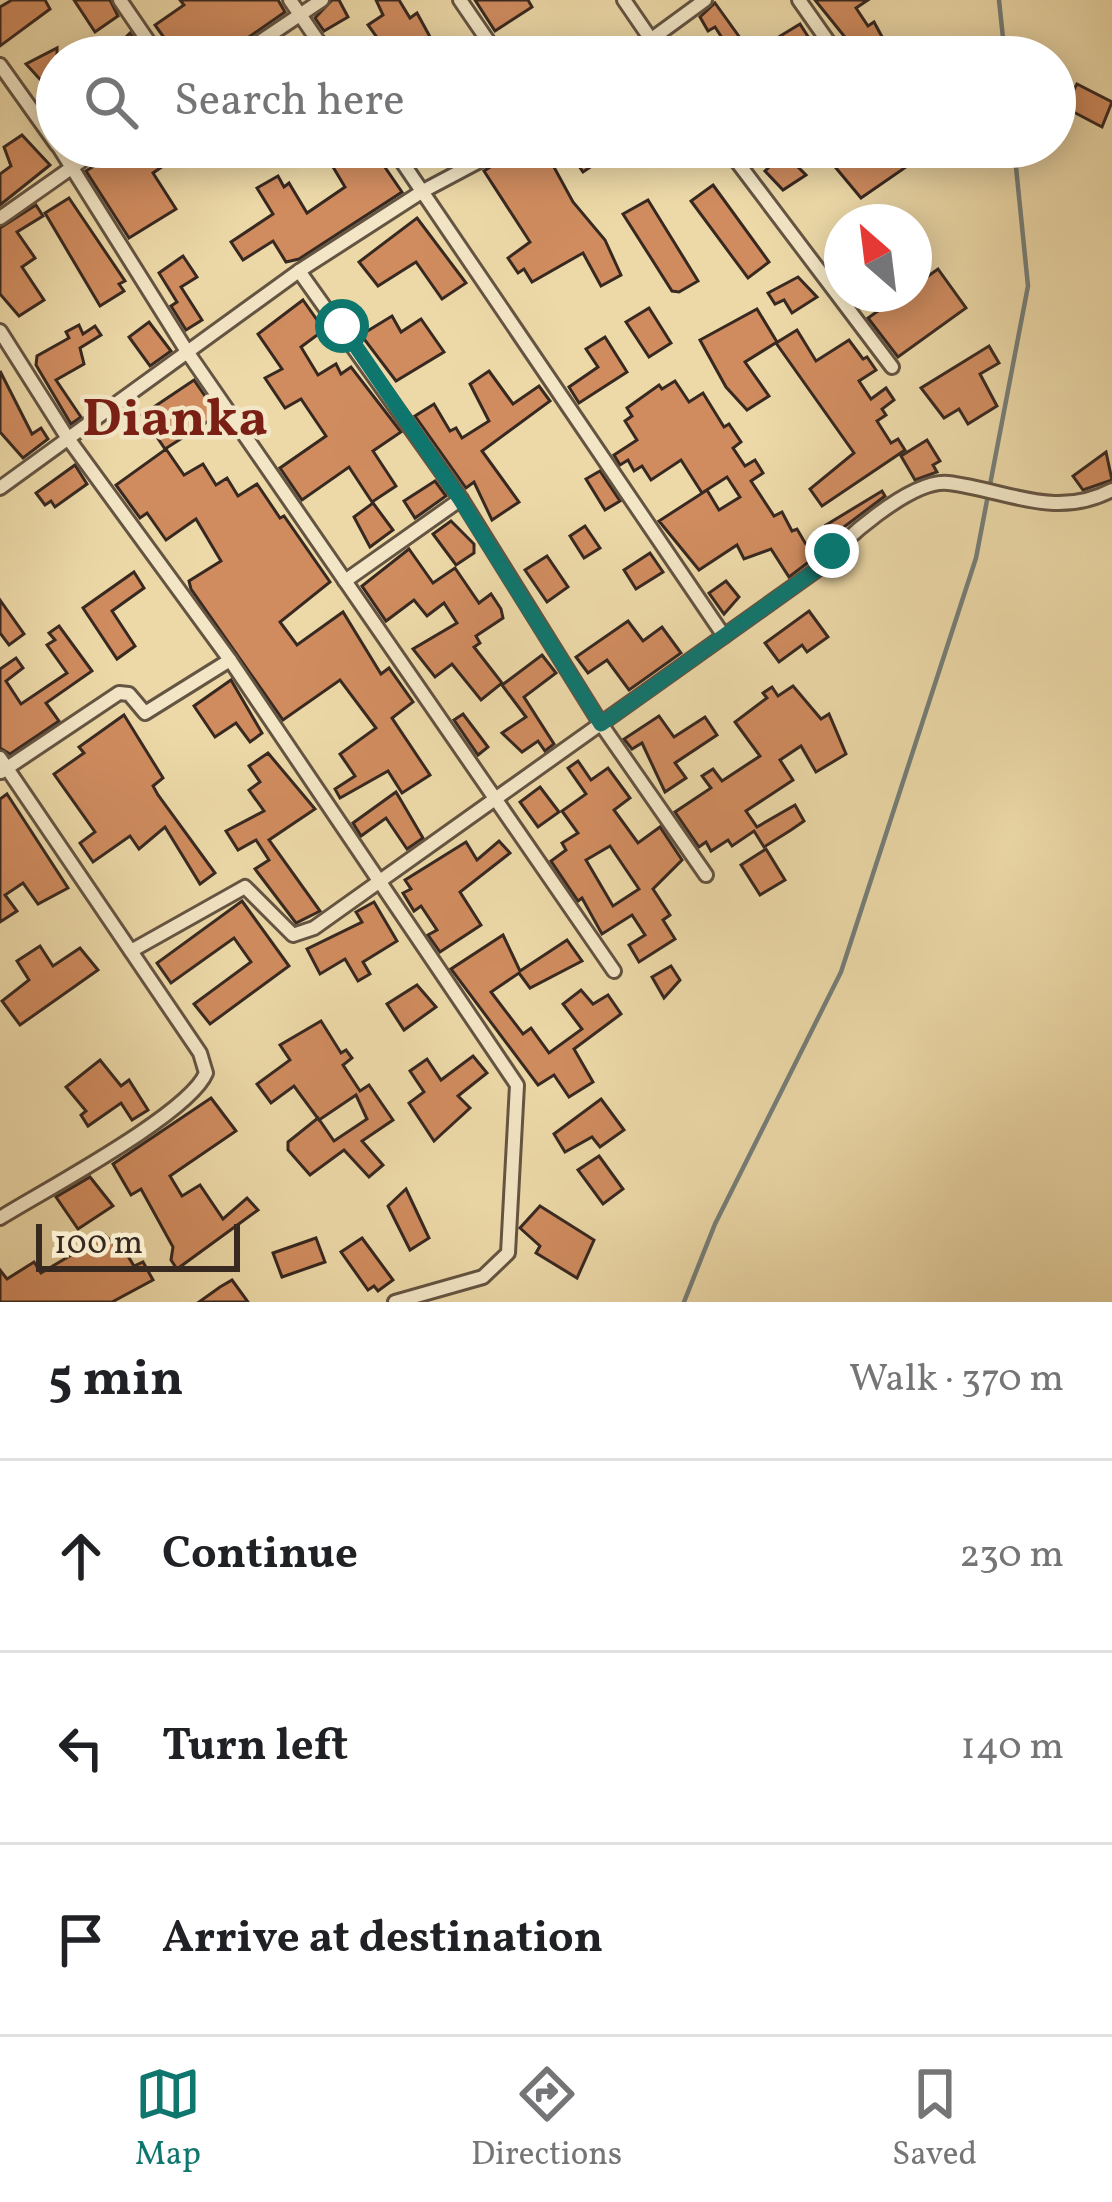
<!DOCTYPE html>
<html lang="en">
<head>
<meta charset="utf-8">
<style>
  :root { --surface:#fff; --page:#f2f2f2; --text:#202124; --muted:#757577; --line:#e0e0e0; --accent:#0f766e }
  body { margin:0; font-family:Vollkorn,serif; background:var(--page); color:var(--text) }
  .compass { position:absolute; left:824px; top:204px; width:108px; height:108px; border-radius:50%; background:var(--surface); box-shadow:0 6px 30px #0003; rotate:332deg }
  .scale { position:absolute; left:36px; bottom:30px; width:204px; box-sizing:border-box; padding-left:12px; border:6px solid #372820; border-top:0; font-size:33px; line-height:42px; white-space:nowrap; color:#372820; -webkit-text-stroke:9px #f3e6c6; paint-order:stroke }
  .stop { position:absolute; width:36px; height:36px; margin:-27px; border:9px solid #0f766e; border-radius:50%; background:#fff }
  .stop.end { background:#0f766e; border-color:#fff; box-shadow:0 3px 12px #0008 }
  .list { margin:0; padding:0; list-style:none }
  h2 { display:flex; justify-content:space-between; align-items:center; height:156px; margin:0; padding:0 48px; font-size:51px }
  h2 small { font-size:39px; font-weight:400; color:var(--muted) }
  .list li { display:grid; grid-template-columns:78px 1fr auto; gap:36px; align-items:center; box-sizing:border-box; height:192px; padding:0 48px; border-top:3px solid var(--line) }
  .list b { display:block; font-size:45px; white-space:nowrap }
  .list em { font-size:39px; font-style:normal; color:var(--muted) }
  .icon { flex:none; width:66px; height:66px; fill:none; stroke:currentColor; stroke-width:2; stroke-linecap:round; stroke-linejoin:round }
  .map { position:relative; flex:none; width:1112px; height:1302px; overflow:hidden }
  .search { position:absolute; background:var(--surface); box-shadow:0 6px 30px #0003; left:36px; right:36px; top:36px; height:132px; display:flex; align-items:center; gap:30px; box-sizing:border-box; padding:0 42px; border-radius:66px; color:var(--muted); font-size:45px }
  .sheet { height:732px; background:var(--surface) }
  nav { display:flex; justify-content:space-around; align-items:center; box-sizing:border-box; height:168px; border-top:3px solid var(--line); background:var(--surface); font-size:33px; color:var(--muted) }
  nav a { display:grid; justify-items:center; gap:6px }
  nav .on { color:var(--accent) }
  .map>svg:first-child { display:block }
  .lines { fill:none; stroke-linecap:round; stroke-linejoin:round }
  .stream { stroke:#757e79; stroke-width:4.5 }
  .building { fill:#d08c5f; stroke:#372820; stroke-width:3; fill-rule:evenodd }
  .street-casing { stroke:#645442; stroke-width:18 }
  .street { stroke:#f3e6c6; stroke-width:12 }
  .route { stroke:#0f766e; stroke-width:15 }
  .labels { text-anchor:middle; stroke-width:9; stroke-linejoin:round; paint-order:stroke }
  .quarter-label { font-size:54px; font-weight:bold; fill:#7a1f14; stroke:#f3e6c6 }
</style>
</head>
<body>
<div class="map">
<svg width="1112" height="1302" viewBox="0 0 1112 1302">
  <rect width="100%" height="100%" fill="#edd9a8"/>
  <filter id="stains"><feTurbulence type="fractalNoise" baseFrequency=".00167" numOctaves="4"/><feColorMatrix values="0 0 0 0 .2 0 0 0 0 .09 0 0 0 0 .02 0 0 0 .5 -.17"/></filter>
  <radialGradient id="worn" r=".72"><stop offset=".6" stop-color="#630" stop-opacity="0"/><stop offset="1" stop-color="#630" stop-opacity=".3"/></radialGradient>
  <g class="lines">
    <g class="stream">
      <polyline points="999,0 1005,57"/>
      <polyline points="684,1302 715,1224 841,972 976,558 1028,286 1014,147"/>
    </g>
  </g>
  <g class="building">
    <polygon points="12,0 45,0 50,9 0,46 0,7"/>
    <polygon points="74,0 110,0 118,16 95,32"/>
    <polygon points="180,0 278,0 285,12 220,57 178,57 155,25 184,5"/>
    <polygon points="332,0 339,0 348,17 324,31 315,18"/>
    <polygon points="376,0 399,0 410,18 417,13 441,57 391,57 368,25 383,15"/>
    <polygon points="475,0 528,0 532,7 495,31"/>
    <polygon points="815,0 868,0 856,8 868,26 874,22 893,57 861,57"/>
    <polygon points="715,3 748,49 737,57 714,57 728,47 715,27 708,31 700,17"/>
    <polygon points="800,24 821,57 789,57 777,38"/>
    <polygon points="130,33 146,57 106,57"/>
    <polygon points="57,48 57,98 26,64"/>
    <polygon points="1077,84 1112,102 1102,127 1064,107"/>
    <polygon points="22,135 50,165 0,205 0,174 11,166 4,147"/>
    <polygon points="124,147 191,147 153,173 176,209 129,238 86,171"/>
    <polygon points="341,147 371,147 402,192 299,259 286,262 273,241 243,260 231,242 273,214 257,188 278,176 284,187 289,183 307,213 345,187 333,167 345,154"/>
    <polygon points="521,147 543,147 573,202 605,240 621,275 601,286 583,253 532,282 524,269 518,273 508,258 530,242 484,171"/>
    <polygon points="566,147 620,147 583,172"/>
    <polygon points="866,147 883,147 887,153 893,149 906,167 861,198 836,168"/>
    <polygon points="784,153 806,175 783,190 765,171"/>
    <polygon points="713,185 769,262 748,278 691,201"/>
    <polygon points="69,198 125,281 119,284 124,291 100,306 45,213"/>
    <polygon points="648,200 698,281 679,292 672,291 623,214"/>
    <polygon points="36,205 43,216 17,232 35,258 22,267 44,300 19,316 0,294 0,228"/>
    <polygon points="417,218 466,283 442,299 416,262 378,286 359,262"/>
    <polygon points="183,256 197,277 181,287 202,320 186,330 171,306 177,302 159,273"/>
    <polygon points="938,269 966,308 898,357 868,318 902,294 914,294 914,286"/>
    <polygon points="798,277 817,297 792,313 784,300 775,304 768,293"/>
    <polygon points="303,300 324,330 301,347 318,375 336,364 341,374 351,367 401,432 373,451 396,486 372,502 349,467 302,500 280,468 326,436 301,399 285,408 265,378 282,369 258,334"/>
    <polygon points="649,308 671,343 649,357 626,322"/>
    <polygon points="757,309 777,342 745,362 769,396 747,410 726,387 700,340"/>
    <polygon points="392,316 401,332 421,319 444,352 396,381 361,335"/>
    <polygon points="149,322 171,351 150,366 129,337"/>
    <polygon points="79,325 83,334 95,326 101,335 80,348 84,364 56,380 81,417 71,424 36,365 37,356 69,338 66,332"/>
    <polygon points="797,330 816,361 849,340 863,359 867,357 876,370 859,381 871,399 886,388 894,400 882,409 886,415 877,421 891,443 898,439 905,450 822,506 810,489 854,453 776,343"/>
    <polygon points="605,337 627,372 579,403 569,387 598,367 586,349"/>
    <polygon points="989,346 999,363 980,374 997,406 968,424 959,409 944,418 921,388"/>
    <polygon points="0,371 32,434 41,428 48,439 23,458 0,432"/>
    <polygon points="489,371 513,404 539,386 550,401 482,451 519,502 492,520 474,482 466,488 415,416 434,404 450,431 456,428 462,438 489,421 470,384"/>
    <polygon points="194,380 218,415 165,449 142,415"/>
    <polygon points="675,381 689,402 703,393 724,427 729,424 741,442 733,448 745,466 755,460 763,473 751,481 774,516 782,512 792,531 797,529 814,558 789,577 771,549 744,559 737,545 699,570 659,521 707,490 719,510 740,497 727,477 702,493 681,460 651,480 642,466 634,471 628,460 620,465 614,455 637,440 625,421 632,416 627,408 659,385 662,389"/>
    <polygon points="927,440 940,461 933,465 937,472 915,480 901,456"/>
    <polygon points="166,449 184,475 203,464 216,485 227,478 238,496 257,484 280,518 284,516 330,582 280,622 297,645 343,612 381,674 389,668 413,702 392,718 430,775 402,793 388,771 340,798 335,789 355,776 340,754 376,728 340,680 283,720 191,589 189,581 221,561 196,519 166,540 147,513 140,518 116,485"/>
    <polygon points="1106,452 1112,480 1083,490 1073,476"/>
    <polygon points="75,465 87,484 55,507 51,501 45,505 36,493"/>
    <polygon points="600,471 620,501 605,510 586,479"/>
    <polygon points="435,481 446,496 415,518 404,501"/>
    <polygon points="882,491 885,496 832,536 826,525"/>
    <polygon points="373,503 393,530 370,547 354,517"/>
    <polygon points="451,521 474,544 474,553 456,565 433,534"/>
    <polygon points="585,526 600,548 584,558 570,536"/>
    <polygon points="409,549 433,583 455,568 479,603 491,594 501,609 503,618 476,636 480,643 474,647 502,683 481,700 452,664 435,677 413,649 457,623 444,603 427,616 414,600 386,621 362,586"/>
    <polygon points="650,553 663,572 636,589 624,570"/>
    <polygon points="547,556 568,587 547,602 525,570"/>
    <polygon points="134,572 144,588 112,611 135,646 117,659 83,608"/>
    <polygon points="726,581 739,597 724,614 709,593"/>
    <polygon points="0,600 24,634 9,645 0,633"/>
    <polygon points="809,611 828,637 807,652 802,645 779,662 765,643"/>
    <polygon points="628,621 643,641 662,627 681,653 629,690 607,660 588,673 576,657"/>
    <polygon points="59,626 92,671 46,703 59,721 10,754 0,748 0,669 16,658 23,668 6,681 21,704 67,673 47,645 55,640 49,633"/>
    <polygon points="542,655 556,673 524,697 554,744 545,751 538,741 522,752 502,733 526,717 502,685"/>
    <polygon points="231,680 262,733 250,742 236,723 215,737 194,706"/>
    <polygon points="793,686 821,719 829,714 846,754 816,772 801,746 780,760 793,780 746,811 757,827 795,805 804,821 791,830 764,847 754,831 732,846 728,840 711,851 706,842 699,847 675,812 711,788 702,776 713,769 722,781 760,756 735,722 767,698 763,693 772,687 778,696"/>
    <polygon points="463,714 488,747 478,755 454,720"/>
    <polygon points="124,715 163,778 153,786 158,795 215,873 200,884 165,827 139,849 130,836 93,862 80,843 95,832 54,774 84,753 79,747"/>
    <polygon points="659,716 674,737 705,717 717,735 675,763 686,778 665,792 642,743 632,749 624,739"/>
    <polygon points="268,753 315,809 269,840 320,911 296,923 255,869 269,860 256,840 238,850 226,831 264,811 249,790 260,782 249,766"/>
    <path d="M 578,761 L 591,780 L 608,768 L 630,798 L 614,810 L 638,843 L 660,827 L 682,860 L 653,889 L 670,915 L 663,920 L 675,939 L 639,962 L 629,945 L 645,935 L 632,915 L 602,934 L 582,898 L 578,901 L 551,861 L 566,850 L 562,843 L 578,833 L 562,811 L 586,794 L 568,768 ZM 610,846 L 639,889 L 613,906 L 586,860 Z"/>
    <polygon points="540,787 559,812 538,827 520,802"/>
    <polygon points="396,792 423,838 407,849 386,818 361,836 353,823"/>
    <polygon points="7,794 68,888 38,904 23,883 5,895 17,911 0,922 0,799"/>
    <polygon points="499,841 510,853 460,892 481,925 440,952 428,935 437,930 421,906 414,911 403,893 411,889 405,880 466,842 477,860"/>
    <polygon points="766,849 785,880 760,895 741,865"/>
    <polygon points="242,901 289,966 210,1024 194,1004 251,962 234,938 171,983 157,963"/>
    <polygon points="374,902 397,941 363,962 370,974 358,981 345,959 320,974 307,949 362,922 356,912"/>
    <polygon points="503,935 520,971 567,940 582,961 530,988 519,973 491,992 523,1034 531,1028 549,1053 582,1029 563,1004 581,990 593,1004 608,995 621,1014 574,1049 593,1082 569,1097 554,1075 538,1085 451,969"/>
    <polygon points="40,946 53,966 80,948 98,970 20,1025 2,1001 29,980 17,961"/>
    <polygon points="671,966 680,980 664,998 652,977"/>
    <polygon points="417,985 436,1007 404,1030 387,1004"/>
    <polygon points="321,1021 341,1053 346,1050 352,1058 343,1065 360,1091 369,1085 393,1120 362,1141 383,1165 369,1177 344,1150 310,1175 288,1150 288,1142 318,1118 334,1141 367,1119 356,1095 319,1120 294,1086 271,1103 257,1084 290,1060 280,1045"/>
    <polygon points="473,1056 487,1073 458,1096 470,1108 434,1141 409,1103 424,1092 410,1071 427,1059 441,1080"/>
    <polygon points="100,1060 121,1086 129,1080 148,1110 132,1120 121,1103 88,1126 81,1115 86,1111 66,1087"/>
    <polygon points="211,1098 236,1131 170,1176 182,1196 200,1185 223,1219 247,1198 258,1210 177,1269 171,1260 173,1247 141,1189 131,1195 113,1164"/>
    <polygon points="601,1099 624,1130 600,1147 592,1137 565,1152 554,1134"/>
    <polygon points="599,1156 623,1189 603,1204 578,1170"/>
    <polygon points="90,1177 113,1206 78,1229 56,1197"/>
    <polygon points="406,1189 429,1238 410,1250 388,1206"/>
    <polygon points="540,1206 594,1240 577,1278 536,1253 540,1246 520,1228"/>
    <polygon points="105,1235 116,1246 120,1243 134,1266 143,1262 153,1280 112,1302 0,1302 0,1270 7,1279 34,1262 41,1273"/>
    <polygon points="316,1238 325,1262 282,1277 273,1253"/>
    <polygon points="362,1238 393,1280 378,1291 374,1286 368,1290 341,1252"/>
    <polygon points="232,1280 248,1302 199,1302 220,1287"/>
  </g>
  <g class="lines">
    <g class="street-casing">
      <g id="street">
        <polyline points="120,0 159,57"/>
        <polyline points="290,0 329,57"/>
        <polyline points="460,0 499,57"/>
        <polyline points="624,0 663,57"/>
        <polyline points="799,0 839,57"/>
        <polyline points="237,57 322,0"/>
        <polyline points="627,57 705,0"/>
        <polyline points="0,65 57,145"/>
        <polyline points="59,147 188,353 614,971"/>
        <polyline points="223,147 229,156"/>
        <polyline points="392,147 724,636"/>
        <polyline points="726,147 892,367"/>
        <polyline points="0,218 101,147"/>
        <polyline points="299,271 461,499"/>
        <polyline points="0,331 67,437 230,660 517,1085 508,1253 483,1277 395,1302"/>
        <polyline points="0,488 299,271 423,191 506,147"/>
        <polyline points="345,581 461,499 601,724 706,875"/>
        <path d="M 0,758 L 200,1053 L 206,1073 C 189,1114 45,1190 0,1218"/>
        <polyline points="1,772 119,693 129,694 145,713 230,660"/>
        <path d="M 131,951 L 245,887 L 293,935 L 314,928 L 818,569 C 840,542 911,479 948,483 C 1007,490 1055,520 1112,490"/>
      </g>
    </g>
    <use href="#street" class="street"/>
  </g>
  <g class="lines">
    <polyline class="route" points="342,326 460,499 601,724 818,569 832,551"/>
  </g>
  <g class="labels">
    <g class="quarter-label">
      <text x="175" y="435">Dianka</text>
    </g>
  </g>
  <rect width="100%" height="100%" filter="url(#stains)"/>
  <rect width="100%" height="100%" fill="url(#worn)"/>
</svg>
<svg class="compass" viewBox="-18 -18 36 36"><path d="M0-13l5 13h-10z" fill="#e53935"/><path d="M0 13l5-13h-10z" fill="#757577"/></svg>
<div class="scale">100 m</div>
<div class="stop" style="left:342px;top:326px"></div>
<div class="stop end" style="left:832px;top:551px"></div>
<div class="search"><svg class="icon" aria-label="search" viewBox="0 0 24 24"><circle cx="10" cy="10" r="6"/><path d="M15 15l6 6"/></svg>Search here</div>
</div>
<section class="sheet">
<h2>5 min<small>Walk · 370 m</small></h2>
<ul class="list">
<li><svg class="icon" aria-label="ahead" viewBox="0 0 24 24"><path d="M12 20V5M6 11l6-6 6 6"/></svg><div><b>Continue</b></div><em>230 m</em></li>
<li><svg class="icon" aria-label="left" viewBox="0 0 24 24"><path d="M17 20v-9H6M10 6l-5 5 5 5"/></svg><div><b>Turn left</b></div><em>140 m</em></li>
<li><svg class="icon" aria-label="arrive" viewBox="0 0 24 24"><path d="M6 21V4h12l-3 4 3 4H6"/></svg><div><b>Arrive at destination</b></div></li>
</ul>
</section>
<nav>
<a class="on"><svg class="icon" aria-label="map" viewBox="0 0 24 24"><path d="M3 6l6-2 6 2 6-2v14l-6 2-6-2-6 2zM9 4v14M15 6v14"/></svg>Map</a>
<a><svg class="icon" aria-label="directions" viewBox="0 0 24 24"><path d="M12 3l9 9-9 9-9-9zM9 14v-3h6M13 9l2 2-2 2"/></svg>Directions</a>
<a><svg class="icon" aria-label="saved" viewBox="0 0 24 24"><path d="M7 4h10v16l-5-4-5 4z"/></svg>Saved</a>
</nav>
</body>
</html>
